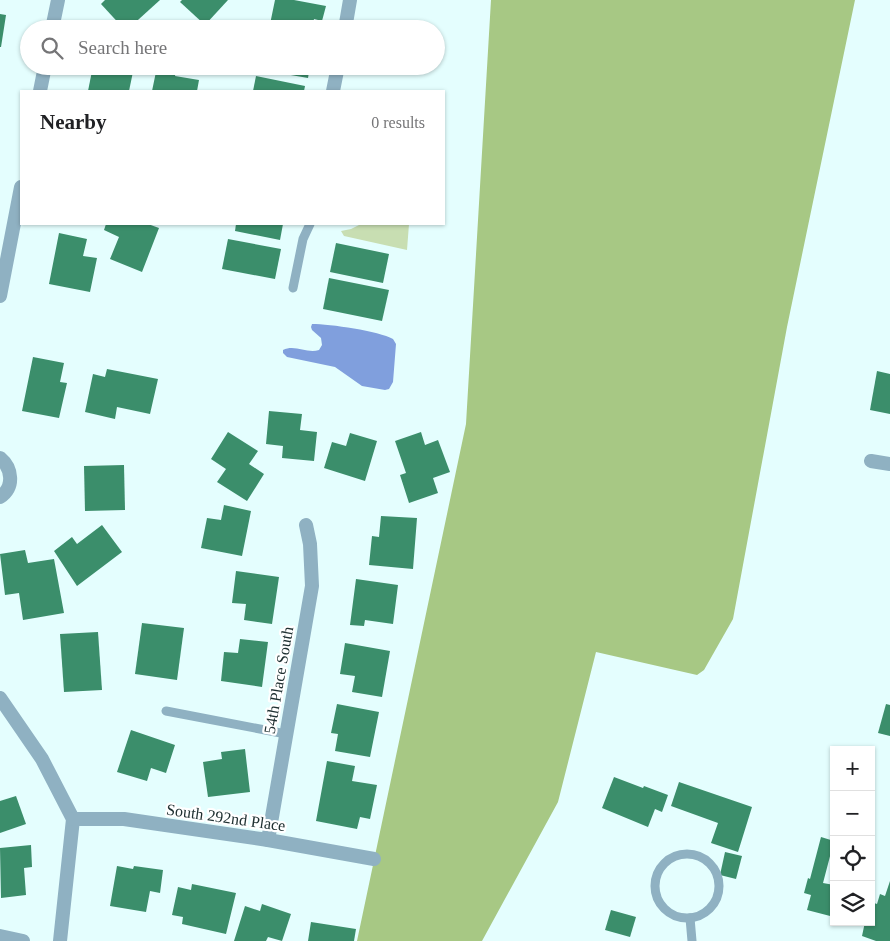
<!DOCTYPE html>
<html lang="en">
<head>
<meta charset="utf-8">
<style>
  :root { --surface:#fff; --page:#f6f6f6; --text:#202124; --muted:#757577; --line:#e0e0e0 }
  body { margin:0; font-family:Georgia,serif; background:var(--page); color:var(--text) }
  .controls { position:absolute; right:15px; bottom:15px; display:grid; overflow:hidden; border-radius:0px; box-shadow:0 1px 4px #0004 }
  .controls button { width:45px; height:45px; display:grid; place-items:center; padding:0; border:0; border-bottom:1px solid var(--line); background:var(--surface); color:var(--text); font:25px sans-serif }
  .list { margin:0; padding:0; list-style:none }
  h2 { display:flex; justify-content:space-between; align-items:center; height:65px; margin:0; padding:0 20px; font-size:21px }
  h2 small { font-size:16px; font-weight:400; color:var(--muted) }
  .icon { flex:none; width:28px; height:28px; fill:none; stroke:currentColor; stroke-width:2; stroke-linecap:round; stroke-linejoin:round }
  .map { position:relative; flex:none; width:890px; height:941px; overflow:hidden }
  .search { position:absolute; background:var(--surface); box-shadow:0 1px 4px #0004; left:20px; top:20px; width:425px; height:55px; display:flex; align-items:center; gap:12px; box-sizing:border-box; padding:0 18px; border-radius:28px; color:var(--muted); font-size:19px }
  .panel { position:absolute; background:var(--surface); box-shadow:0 1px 4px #0004; left:20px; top:90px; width:425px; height:135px; border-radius:0px }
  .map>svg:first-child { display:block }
  .green { fill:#c8deb2 }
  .forest { fill:#a7c884 }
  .water { fill:#809fdd }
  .building { fill:#3b8e6b }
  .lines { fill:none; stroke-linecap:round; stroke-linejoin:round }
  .service { stroke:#8fb1c2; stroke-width:9 }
  .minor { stroke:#8fb1c2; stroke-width:14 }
  .labels { text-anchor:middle; stroke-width:4.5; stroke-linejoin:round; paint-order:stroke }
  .street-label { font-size:16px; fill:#203132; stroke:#fff }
</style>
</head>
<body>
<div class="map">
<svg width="890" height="941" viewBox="0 0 890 941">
  <rect width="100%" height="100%" fill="#e4fefe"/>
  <polygon class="green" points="361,224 409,224 407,250 344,236 341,231 351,229"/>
  <polygon class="forest" points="491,0 855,0 787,327 733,619 704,670 697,675 596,652 558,802 482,941 357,941 466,424"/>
  <path class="water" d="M 312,324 C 330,324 379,331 393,339 L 396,344 L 393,382 L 389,389 L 385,390 L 362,386 L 335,367 L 287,357 L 283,353 L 283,350 C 295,344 307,354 319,350 L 322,345 L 321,338 L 312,330 L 311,327 Z"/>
  <g class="building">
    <polygon points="105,0 160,0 128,29 124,29 101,4"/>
    <polygon points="182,0 228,0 205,25 180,2"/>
    <polygon points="275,0 294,0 326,6 322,21 314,19 312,29 269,29"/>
    <polygon points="0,14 6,15 1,47 0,47"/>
    <polygon points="93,66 134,67 129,91 88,91"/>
    <polygon points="263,66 310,66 308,78 262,70"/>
    <polygon points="157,67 176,71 175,76 199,80 197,91 152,91"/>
    <polygon points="256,76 305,86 304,91 253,91"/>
    <polygon points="106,224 148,224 159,228 142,272 110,259 119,237 104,230"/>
    <polygon points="236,224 283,224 280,240 235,231"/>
    <polygon points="59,233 87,239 83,256 97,258 90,292 49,284"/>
    <polygon points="228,239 281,249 275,279 222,269"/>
    <polygon points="336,243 389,254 383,283 330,272"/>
    <polygon points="329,278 389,290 382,321 323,309"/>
    <polygon points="33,357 64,363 60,382 67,383 59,418 22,411"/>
    <polygon points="107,369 158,379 150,414 117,407 115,419 85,412 93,374 105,377"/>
    <polygon points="877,371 890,374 890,414 870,410"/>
    <polygon points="269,411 302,414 300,430 317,432 314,461 282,458 283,446 266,444"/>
    <polygon points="228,432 258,451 249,464 264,474 247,501 217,482 226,469 211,459"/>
    <polygon points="421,432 425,445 438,440 450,472 433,478 438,493 409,503 400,475 406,473 395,441"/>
    <polygon points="350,433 377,441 365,481 324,468 332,442 346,446"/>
    <polygon points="124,465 125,510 85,511 84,466"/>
    <polygon points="224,505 251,511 242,556 201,548 207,518 221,520"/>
    <polygon points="381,516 417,518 413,569 369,565 372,536 379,537"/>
    <polygon points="102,525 122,552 77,586 54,551 72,537 77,544"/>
    <polygon points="25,550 28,563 54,559 64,613 23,620 19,593 5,595 0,554"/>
    <polygon points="236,571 279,577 272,624 244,620 246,604 232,603"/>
    <polygon points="356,579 398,585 393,624 365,620 364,626 350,625"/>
    <polygon points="142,623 184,628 177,680 135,674"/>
    <polygon points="98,632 102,690 64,692 60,634"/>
    <polygon points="240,639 268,642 262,687 221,681 224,652 238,653"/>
    <polygon points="345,643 390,651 382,697 352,692 355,676 340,674"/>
    <polygon points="337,704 379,712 370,757 335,751 338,734 331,733"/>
    <polygon points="886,704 890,705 890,736 878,733"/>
    <polygon points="131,730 175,745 166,773 151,768 147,781 117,772"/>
    <polygon points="245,749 250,792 208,797 203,762 222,759 221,752"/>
    <polygon points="327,761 355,766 352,781 377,785 370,819 360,817 357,829 316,821"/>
    <polygon points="614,777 643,788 644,786 668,795 662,812 655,809 648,827 602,808"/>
    <polygon points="679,782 752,807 738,852 711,843 718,823 671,806"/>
    <polygon points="16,796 26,824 0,833 0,801"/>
    <polygon points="821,837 834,841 823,883 834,885 834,917 807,910 811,895 804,893 808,878 810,879"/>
    <polygon points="31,845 32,867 24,868 26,895 1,898 0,848"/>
    <polygon points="725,852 742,856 736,879 720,875"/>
    <polygon points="117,866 133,869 134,866 163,870 160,893 150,891 146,912 110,906"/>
    <polygon points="890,881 890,941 876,941 862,936 865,922 871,922 871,902 877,904 880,894 885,896"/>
    <polygon points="192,884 236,893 226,934 182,924 183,917 172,915 178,887 191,890"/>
    <polygon points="262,904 291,914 282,941 268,937 266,941 234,941 245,906 260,911"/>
    <polygon points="611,910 636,917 630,937 605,930"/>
    <polygon points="311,922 356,929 354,941 308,941"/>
  </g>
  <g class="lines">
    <g class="service">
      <polyline points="293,288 303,239 310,224"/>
      <polyline points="166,711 286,734"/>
      <circle cx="687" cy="886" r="32"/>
      <polyline points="690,918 692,941"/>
    </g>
    <g class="minor">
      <polyline points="52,29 58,0"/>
      <polyline points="345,29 350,0"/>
      <polyline points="40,91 45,66"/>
      <polyline points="333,91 338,66"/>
      <polyline points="0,296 21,187"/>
      <path d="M 0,458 C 12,468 15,487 0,497"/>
      <polyline points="871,461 890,464"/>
      <polyline points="0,698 42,759 73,819 60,941"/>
      <polyline points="73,819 124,819 268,840 374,859"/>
      <polyline points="268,840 312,586 310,544 306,525"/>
      <polyline points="0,936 23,941"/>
    </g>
  </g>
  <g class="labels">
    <g class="street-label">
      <text transform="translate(278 680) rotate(-80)" y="6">54th Place South</text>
      <text transform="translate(226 817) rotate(8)" y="6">South 292nd Place</text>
    </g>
  </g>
</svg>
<div class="controls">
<button>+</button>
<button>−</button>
<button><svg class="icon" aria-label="locate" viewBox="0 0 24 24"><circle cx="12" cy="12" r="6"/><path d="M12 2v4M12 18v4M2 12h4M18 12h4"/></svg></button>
<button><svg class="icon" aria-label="layers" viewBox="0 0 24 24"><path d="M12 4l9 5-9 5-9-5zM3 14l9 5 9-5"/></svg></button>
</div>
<div class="search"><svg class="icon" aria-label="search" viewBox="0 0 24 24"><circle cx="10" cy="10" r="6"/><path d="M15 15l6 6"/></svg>Search here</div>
<section class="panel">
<h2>Nearby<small>0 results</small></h2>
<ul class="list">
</ul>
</section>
</div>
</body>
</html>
